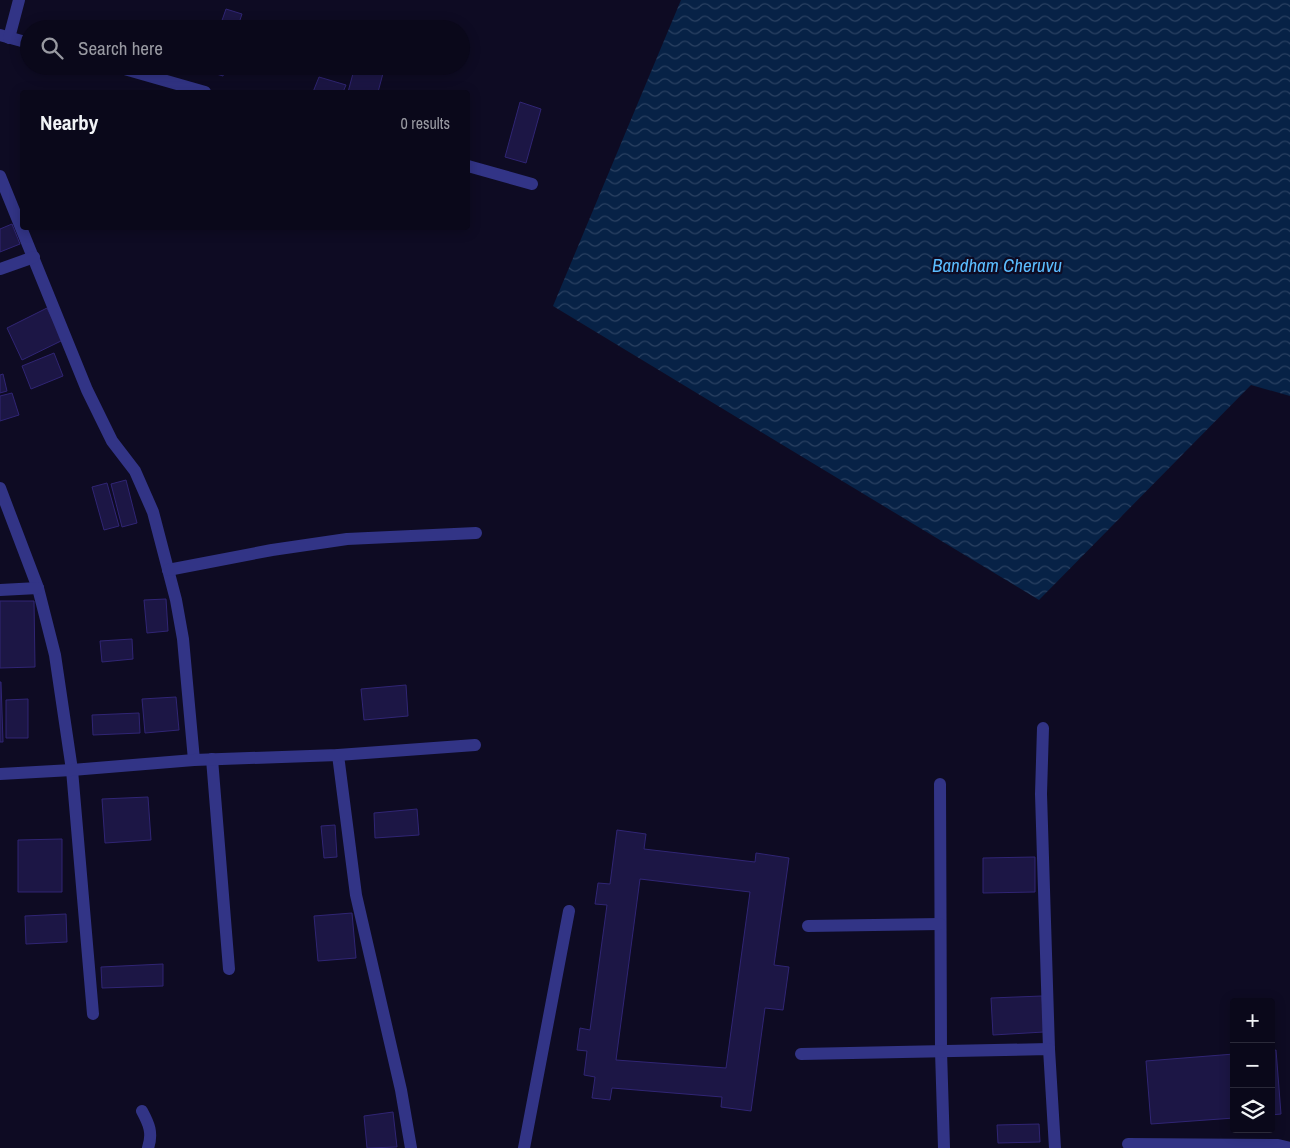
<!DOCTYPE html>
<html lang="en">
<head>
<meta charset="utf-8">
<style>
  :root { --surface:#0a081a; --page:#181627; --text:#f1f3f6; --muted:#999aa2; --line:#2a2939 }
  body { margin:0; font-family:"Archivo Narrow",sans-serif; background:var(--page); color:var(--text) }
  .controls { position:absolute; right:15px; bottom:15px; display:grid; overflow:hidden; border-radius:5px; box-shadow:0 2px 12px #0003 }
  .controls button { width:45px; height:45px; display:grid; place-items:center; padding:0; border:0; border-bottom:1px solid var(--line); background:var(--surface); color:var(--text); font:25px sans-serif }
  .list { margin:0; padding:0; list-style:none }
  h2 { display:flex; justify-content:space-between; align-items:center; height:65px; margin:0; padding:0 20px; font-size:21px }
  h2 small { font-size:16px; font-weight:400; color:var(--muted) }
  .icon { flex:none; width:28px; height:28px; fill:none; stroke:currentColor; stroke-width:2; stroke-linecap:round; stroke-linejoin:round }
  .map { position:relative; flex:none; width:1290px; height:1148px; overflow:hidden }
  .search { position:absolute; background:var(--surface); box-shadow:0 2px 12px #0003; left:20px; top:20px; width:450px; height:55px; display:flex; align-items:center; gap:12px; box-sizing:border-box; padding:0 18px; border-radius:28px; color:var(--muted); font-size:19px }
  .panel { position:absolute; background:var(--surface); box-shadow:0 2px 12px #0003; left:20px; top:90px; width:450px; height:140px; border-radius:5px }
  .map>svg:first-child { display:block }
  .water { fill:url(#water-waves) }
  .building { fill:#1c1645; stroke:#302574; fill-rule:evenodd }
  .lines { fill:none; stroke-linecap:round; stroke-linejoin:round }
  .minor { stroke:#323486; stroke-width:12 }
  .labels { text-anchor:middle; stroke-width:4.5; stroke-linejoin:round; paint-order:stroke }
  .water-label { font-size:19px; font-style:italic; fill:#5bbdff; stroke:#0e0b23 }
</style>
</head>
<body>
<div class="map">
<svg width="1290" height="1148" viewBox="0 0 1290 1148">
  <defs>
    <pattern id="water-waves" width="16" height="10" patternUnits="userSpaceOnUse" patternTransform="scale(1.25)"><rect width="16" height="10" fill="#072246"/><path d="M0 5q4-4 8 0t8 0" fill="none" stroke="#2a4162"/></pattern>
  </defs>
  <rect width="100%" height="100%" fill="#0e0b23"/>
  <polygon class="water" points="681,0 1290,0 1290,396 1251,385 1039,600 553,306"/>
  <g class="building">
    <polygon points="226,9 242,14 237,29 219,29"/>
    <polygon points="190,66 226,66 223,76"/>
    <polygon points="355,66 385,66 378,92 348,92"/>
    <polygon points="319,77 346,85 343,92 313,92"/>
    <polygon points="520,102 541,109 526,163 505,157"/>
    <polygon points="12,224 20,244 0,252 0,229"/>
    <polygon points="47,308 63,340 22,360 7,328"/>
    <polygon points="54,353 63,376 31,389 22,366"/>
    <polygon points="3,374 7,391 0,393 0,375"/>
    <polygon points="12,393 19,415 0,421 0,396"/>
    <polygon points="126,480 137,523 122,527 111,484"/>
    <polygon points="107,483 119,526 104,530 92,487"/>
    <polygon points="166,599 168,631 147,633 144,600"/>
    <polygon points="0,601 34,601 35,667 0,668"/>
    <polygon points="132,639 133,659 102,662 100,641"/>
    <polygon points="0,682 1,682 3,742 0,742"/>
    <polygon points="406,685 408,716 364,720 361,689"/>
    <polygon points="176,697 179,730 145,733 142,699"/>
    <polygon points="28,699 28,738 6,738 6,700"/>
    <polygon points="139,713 140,733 93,735 92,715"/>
    <polygon points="148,797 151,840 105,843 102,799"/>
    <polygon points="417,809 419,835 375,838 374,813"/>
    <polygon points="335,825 337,857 324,858 321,826"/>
    <path d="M 617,830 L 646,834 L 644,849 L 755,862 L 756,853 L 789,858 L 774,965 L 789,967 L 783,1010 L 765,1008 L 751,1111 L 721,1107 L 722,1097 L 612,1088 L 610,1100 L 592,1098 L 595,1077 L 584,1075 L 587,1051 L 577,1050 L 580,1028 L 590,1030 L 607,905 L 595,904 L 598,883 L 610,884 ZM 640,879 L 750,892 L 726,1068 L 616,1060 Z"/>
    <polygon points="62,839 62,892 18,892 18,840"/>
    <polygon points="1035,857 1035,892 983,893 983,858"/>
    <polygon points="352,913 356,958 318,961 314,916"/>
    <polygon points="66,914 67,942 26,944 25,916"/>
    <polygon points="163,964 163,986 102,988 101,967"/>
    <polygon points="1042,996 1044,1032 993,1035 991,998"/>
    <polygon points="1276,1050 1281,1114 1271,1115 1271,1051"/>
    <polygon points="1234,1054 1234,1118 1151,1124 1146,1061"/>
    <polygon points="393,1112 397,1147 367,1148 364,1116"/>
    <polygon points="1039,1124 1040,1142 998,1143 997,1125"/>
  </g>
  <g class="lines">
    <g class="minor">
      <polyline points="0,35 29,43"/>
      <polyline points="9,38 19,0"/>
      <polyline points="114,66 205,92"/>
      <polyline points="468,166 532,184"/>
      <polyline points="0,176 87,390 112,441 135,471 153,512 176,600 183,639 194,760"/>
      <polyline points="0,269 34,257"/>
      <polyline points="0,488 38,588 55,655 72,770 93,1014"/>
      <polyline points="168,570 272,550 347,539 476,533"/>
      <polyline points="0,590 38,588"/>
      <polyline points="1043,728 1041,794 1049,1049"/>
      <polyline points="338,755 356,895 401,1090 411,1148"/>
      <polyline points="212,759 229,969"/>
      <polyline points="0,774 72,770 194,760 338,755 475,745"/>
      <polyline points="940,784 941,1051 944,1148"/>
      <polyline points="808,926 940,924"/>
      <polyline points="801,1054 1049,1049 1055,1148"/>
      <path d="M 142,1111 C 149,1124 153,1133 148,1148"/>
      <polyline points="1128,1144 1278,1145 1290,1148"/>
      <polyline points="524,1148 569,911"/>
    </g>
  </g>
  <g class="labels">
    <g class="water-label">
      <text x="997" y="272">Bandham Cheruvu</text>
    </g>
  </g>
</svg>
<div class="controls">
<button>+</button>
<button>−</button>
<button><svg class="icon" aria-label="layers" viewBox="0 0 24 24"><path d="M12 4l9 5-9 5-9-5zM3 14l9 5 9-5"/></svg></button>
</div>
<div class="search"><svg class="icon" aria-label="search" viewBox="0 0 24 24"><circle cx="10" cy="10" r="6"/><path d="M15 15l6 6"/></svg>Search here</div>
<section class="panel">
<h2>Nearby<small>0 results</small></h2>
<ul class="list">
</ul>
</section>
</div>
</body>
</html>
